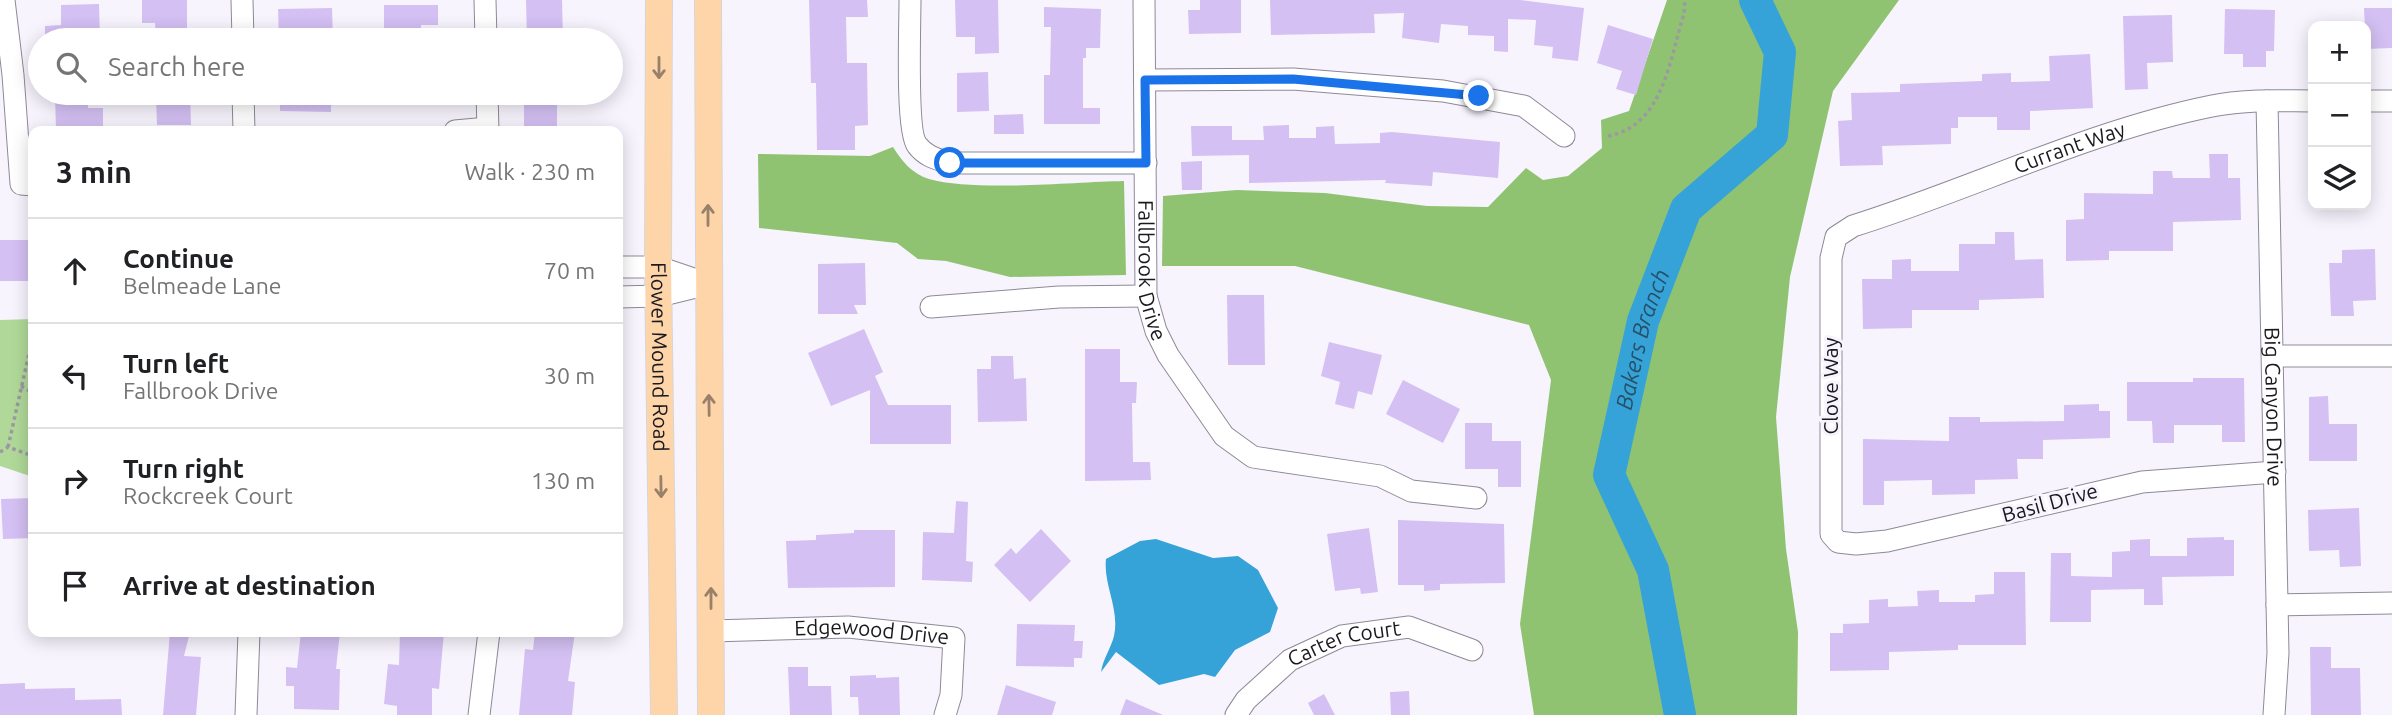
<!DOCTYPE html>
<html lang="en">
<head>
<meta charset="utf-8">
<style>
  :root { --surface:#fff; --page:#f2f2f2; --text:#202124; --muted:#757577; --line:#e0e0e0 }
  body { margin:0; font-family:Ubuntu,sans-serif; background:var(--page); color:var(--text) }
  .controls { position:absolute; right:21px; top:21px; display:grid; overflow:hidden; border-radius:14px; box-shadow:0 4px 18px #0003 }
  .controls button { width:63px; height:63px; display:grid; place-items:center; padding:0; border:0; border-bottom:2px solid var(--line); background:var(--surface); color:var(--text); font:35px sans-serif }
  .stop { position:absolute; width:21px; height:21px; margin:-16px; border:5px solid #1a73e8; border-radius:50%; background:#fff }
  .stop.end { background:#1a73e8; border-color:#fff; box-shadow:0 2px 7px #0008 }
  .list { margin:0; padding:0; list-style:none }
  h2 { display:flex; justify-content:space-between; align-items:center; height:91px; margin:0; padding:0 28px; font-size:30px }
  h2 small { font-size:23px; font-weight:400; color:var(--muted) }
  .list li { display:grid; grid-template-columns:46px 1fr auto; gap:21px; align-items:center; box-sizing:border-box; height:105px; padding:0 28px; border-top:2px solid var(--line) }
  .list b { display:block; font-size:26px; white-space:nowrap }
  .list p { margin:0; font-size:23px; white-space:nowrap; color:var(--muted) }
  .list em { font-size:23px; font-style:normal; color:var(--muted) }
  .icon { flex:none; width:38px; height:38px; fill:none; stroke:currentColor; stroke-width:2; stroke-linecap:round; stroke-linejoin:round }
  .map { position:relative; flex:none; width:2392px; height:715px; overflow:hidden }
  .search { position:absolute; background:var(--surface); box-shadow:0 4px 18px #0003; left:28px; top:28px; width:595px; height:77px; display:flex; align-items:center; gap:18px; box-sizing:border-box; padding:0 24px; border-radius:38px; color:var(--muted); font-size:26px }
  .panel { position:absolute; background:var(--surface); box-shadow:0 4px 18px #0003; left:28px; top:126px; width:595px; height:511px; border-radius:14px }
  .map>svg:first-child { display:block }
  .green { fill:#b0d999 }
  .forest { fill:#90c371 }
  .water { fill:#36a3d8 }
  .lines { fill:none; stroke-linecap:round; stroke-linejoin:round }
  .river { stroke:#36a3d8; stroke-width:32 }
  .building { fill:#d4c0f3 }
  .minor-casing { stroke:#8e8997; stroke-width:23 }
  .major-casing { stroke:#d6d6d7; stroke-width:28 }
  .path { stroke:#9c99a1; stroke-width:3.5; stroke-dasharray:3.5 3.5; stroke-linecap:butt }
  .minor { stroke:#fff; stroke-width:21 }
  .major { stroke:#fed5a8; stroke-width:26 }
  .oneway { stroke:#98806a }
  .route { stroke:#1a73e8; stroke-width:9 }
  .labels { text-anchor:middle; stroke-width:6; stroke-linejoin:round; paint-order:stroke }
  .street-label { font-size:21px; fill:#1b191f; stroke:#f8f4fe }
  .water-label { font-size:23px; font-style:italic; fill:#265168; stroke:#f8f4fe }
</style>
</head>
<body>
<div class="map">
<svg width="2392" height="715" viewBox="0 0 2392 715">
  <rect width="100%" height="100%" fill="#f8f4fe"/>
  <polygon class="green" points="33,319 33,477 0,466 0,320"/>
  <g class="forest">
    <polygon points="1667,0 1899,0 1833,91 1790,277 1776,417 1786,549 1798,632 1797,715 1534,715 1520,624 1551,380 1529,325 1295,266 1162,266 1163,196 1237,190 1325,193 1427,206 1488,207 1526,168 1543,180 1568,176 1602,148 1601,120 1629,111"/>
    <path d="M 893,147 C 902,161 912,174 929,179 C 976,192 1072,182 1124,181 L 1126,275 L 1010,277 L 946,261 L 918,259 L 897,243 L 759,228 L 758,154 L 870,156 Z"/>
  </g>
  <path class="water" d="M 1156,539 L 1213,558 L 1238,556 L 1258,570 L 1278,608 L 1270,632 L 1235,650 L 1215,677 L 1204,674 L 1159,685 L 1116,652 L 1101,672 C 1103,659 1111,648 1114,636 C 1120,609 1103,584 1106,559 L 1140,541 Z"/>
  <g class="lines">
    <path class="river" id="s1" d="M 1680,715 L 1653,570 L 1609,475 L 1643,321 L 1686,209 L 1772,135 L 1780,52 L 1755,0"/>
  </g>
  <g class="building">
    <polygon points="142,0 187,0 187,40 156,40 155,23 142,23"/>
    <polygon points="526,0 562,0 563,40 527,40"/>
    <polygon points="809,0 867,0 868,17 846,17 847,63 867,63 868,125 855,126 855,150 817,150 816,83 811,83"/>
    <polygon points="955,0 998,0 999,53 975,54 975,37 956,37"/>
    <polygon points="1200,0 1241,0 1241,33 1189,34 1188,10 1200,10"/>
    <polygon points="1270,0 1520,0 1584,8 1578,61 1552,58 1553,47 1534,45 1536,20 1508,19 1508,52 1494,51 1494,36 1468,35 1468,26 1441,24 1439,43 1402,38 1404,13 1374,14 1375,33 1271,35"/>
    <polygon points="99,4 100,40 45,40 45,26 61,25 61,5"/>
    <polygon points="384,5 438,5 438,25 421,25 421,40 384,40"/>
    <polygon points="1044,7 1101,9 1100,48 1086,48 1086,58 1083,58 1083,108 1100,108 1100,124 1044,124 1044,75 1050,75 1051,27 1044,27"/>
    <polygon points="332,8 333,40 279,40 278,9"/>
    <polygon points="2364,8 2392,8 2392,48 2366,49"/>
    <polygon points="2225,9 2275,10 2274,51 2266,51 2266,67 2243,67 2243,54 2224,54"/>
    <polygon points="2172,15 2173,62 2147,63 2148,89 2125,90 2123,16"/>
    <polygon points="1608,25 1653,39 1636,95 1616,89 1622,71 1597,63"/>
    <polygon points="2090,54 2093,108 2030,111 2030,130 1997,130 1997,117 1958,117 1958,128 1951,128 1951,144 1882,146 1883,165 1840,166 1838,121 1852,120 1851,93 1900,92 1900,84 1982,81 1982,74 2011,73 2011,82 2050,81 2049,56"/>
    <polygon points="988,72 989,111 957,112 957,73"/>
    <polygon points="55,93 88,93 88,108 103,108 103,131 56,131"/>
    <polygon points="161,93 190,93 191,125 157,125 156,97 161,97"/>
    <polygon points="280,93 331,93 331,112 280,111"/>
    <rect x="524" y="93" width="33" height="38"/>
    <polygon points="1023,114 1024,134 994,134 994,115"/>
    <polygon points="1289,125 1289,138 1316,138 1316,127 1334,126 1335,144 1380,143 1380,133 1392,132 1500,142 1498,178 1433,172 1432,186 1385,183 1386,180 1249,183 1249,155 1192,156 1191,126 1232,126 1232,140 1264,140 1263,126"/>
    <polygon points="2209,154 2228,154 2228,178 2240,178 2241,220 2173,222 2173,251 2109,251 2109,260 2066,261 2066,220 2084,219 2084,193 2153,194 2153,171 2172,171 2173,178 2210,178"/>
    <polygon points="1202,161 1202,190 1182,190 1181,162"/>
    <polygon points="1995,232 2014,232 2015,260 2043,259 2044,298 1979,300 1979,310 1912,310 1912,328 1863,329 1862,279 1892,279 1892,260 1911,259 1911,271 1959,271 1959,244 1995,244"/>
    <rect x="0" y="240" width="33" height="41"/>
    <polygon points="2375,249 2376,300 2353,301 2354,316 2331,316 2329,263 2342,263 2342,250"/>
    <polygon points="865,263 866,305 854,305 858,314 818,314 818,264"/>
    <polygon points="1227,295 1264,295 1265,365 1228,365"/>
    <polygon points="864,329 883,372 875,376 888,405 951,405 951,444 870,444 870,390 831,406 808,353"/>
    <polygon points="1329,342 1382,355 1372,395 1358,391 1354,409 1335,404 1340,382 1321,376"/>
    <polygon points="1085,349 1120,349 1120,382 1137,382 1136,403 1132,403 1133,462 1150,462 1151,480 1085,481"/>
    <polygon points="991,356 1013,356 1014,379 1026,378 1027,421 978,422 977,369 991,369"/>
    <polygon points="2193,378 2244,378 2245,442 2222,442 2222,425 2174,425 2174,443 2153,443 2152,421 2127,421 2127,382 2193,382"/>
    <polygon points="1403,380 1460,409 1443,443 1386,414"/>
    <polygon points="2328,396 2329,424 2357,424 2357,461 2309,461 2309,397"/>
    <polygon points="2099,404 2099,411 2110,411 2110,438 2043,440 2043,459 2017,459 2018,479 1975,480 1975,494 1932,495 1932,480 1884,481 1884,505 1863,505 1863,439 1949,441 1949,417 1980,417 1980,422 2064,421 2064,405"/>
    <polygon points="1465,423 1492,423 1492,441 1521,441 1521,487 1498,487 1498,469 1465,469"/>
    <polygon points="33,498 33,538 3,539 1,499"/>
    <polygon points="956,501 968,502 966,561 973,562 972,582 922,580 923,532 954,533"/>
    <polygon points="2359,508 2361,566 2340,567 2339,550 2309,551 2308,510"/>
    <polygon points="1398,520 1504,524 1505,583 1440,584 1440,590 1424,591 1424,585 1398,585"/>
    <polygon points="1369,528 1378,592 1361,594 1360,588 1335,591 1327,534"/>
    <polygon points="1041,529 1071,561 1030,602 994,565 1011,548 1016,554"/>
    <polygon points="854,530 895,530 895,587 788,588 786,541 816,540 816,535 854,533"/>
    <polygon points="2224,537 2224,540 2234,540 2234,576 2162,577 2163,605 2144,605 2144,589 2091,590 2091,622 2050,622 2051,553 2071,553 2071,576 2112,577 2112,552 2130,551 2130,540 2150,539 2150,556 2187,556 2187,538"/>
    <polygon points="1994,572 2025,572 2026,645 1958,645 1958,650 1889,652 1889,670 1830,671 1830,633 1843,633 1843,624 1869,623 1869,600 1888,599 1888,607 1918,606 1917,591 1939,590 1939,602 1975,602 1975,595 1994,594"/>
    <polygon points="1017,624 1075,625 1074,641 1083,641 1082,658 1074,658 1074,667 1016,666"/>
    <polygon points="170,632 190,632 184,656 201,657 196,715 163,715"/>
    <polygon points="301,632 340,632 336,669 340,669 339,710 294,709 294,686 286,686 286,667 297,668"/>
    <polygon points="400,632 444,632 439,689 432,688 432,715 397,715 397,706 384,704 388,664 399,665"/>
    <polygon points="535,632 575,632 568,681 575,682 572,715 519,715 525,649 533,650"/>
    <polygon points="2310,647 2331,647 2331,668 2360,668 2361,715 2311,715"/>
    <polygon points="788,667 808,667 808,686 831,686 832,715 790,715"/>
    <polygon points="876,675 876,678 899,677 900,715 859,715 858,697 850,697 850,676"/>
    <polygon points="25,683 25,689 75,688 75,700 121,699 122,715 0,715 0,684"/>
    <polygon points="1006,685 1056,702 1052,715 997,715"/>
    <polygon points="1409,691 1410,715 1391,715 1390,692"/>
    <polygon points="1324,694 1335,715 1314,715 1308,703"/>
    <polygon points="1126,699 1163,715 1120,715"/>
  </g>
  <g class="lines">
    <g class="minor-casing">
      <g id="minor">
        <polyline points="4,0 13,75 21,184 33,185"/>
        <polyline points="242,0 243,40"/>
        <polyline points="485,0 486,40"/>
        <path d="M 910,0 C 910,25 906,131 917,145 C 926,157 937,159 950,163 L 1146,163"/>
        <path id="s2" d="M 1144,0 L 1146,296 L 1156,331 L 1168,355 L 1224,436 L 1253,457 L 1380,476 L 1411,491 L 1476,498"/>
        <polyline points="1145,80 1293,79 1443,91 1524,106 1564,136"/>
        <polyline points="243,93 244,131"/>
        <polyline points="487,93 488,131"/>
        <path id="s3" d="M 2267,101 L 2278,653 L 2274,715"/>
        <polyline points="2366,101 2392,101"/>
        <polyline points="455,131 488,128"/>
        <polyline points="618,267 658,267 708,284"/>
        <polyline points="618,297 659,296 708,284"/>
        <polyline points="931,307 1059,297 1146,296"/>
        <polyline points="2274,356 2392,356"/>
        <path id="s4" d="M 2275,472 L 2142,482 L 1887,541 L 1856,544 L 1838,542 L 1831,534 L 1831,258 L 1836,237 L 1853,226 C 1972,189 2088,131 2212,106 C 2245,99 2280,101 2313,101"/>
        <polyline points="2277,605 2392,603"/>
        <path id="s5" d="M 711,631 L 848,627 L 954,638 L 951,695 L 945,715"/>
        <polyline points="246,715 249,632"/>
        <polyline points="479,715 489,632"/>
        <path id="s6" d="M 1236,715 L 1246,700 L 1290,660 L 1342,636 L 1409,627 L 1472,650"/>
      </g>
    </g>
    <g class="major-casing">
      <g id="major">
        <path id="s7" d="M 659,0 L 658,267 L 664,715"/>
        <polyline points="708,0 711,715"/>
      </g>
    </g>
    <g class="path">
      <path d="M 1608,136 C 1663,126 1669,61 1684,14 L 1685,0"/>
      <polyline points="21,386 33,393"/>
      <polyline points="8,447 30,349 33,348"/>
      <polyline points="0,452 8,447 33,456"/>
    </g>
    <use href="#minor" class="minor"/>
    <use href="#major" class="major"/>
  </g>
  <defs><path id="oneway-shaft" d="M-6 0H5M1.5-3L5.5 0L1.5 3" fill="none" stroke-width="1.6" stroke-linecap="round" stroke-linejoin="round" transform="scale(1.75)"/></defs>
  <g class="oneway">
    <use href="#oneway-shaft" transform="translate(659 68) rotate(90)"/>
    <use href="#oneway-shaft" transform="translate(708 215) rotate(-90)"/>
    <use href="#oneway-shaft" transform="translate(709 405) rotate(-91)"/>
    <use href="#oneway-shaft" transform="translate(661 487) rotate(89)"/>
    <use href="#oneway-shaft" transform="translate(711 598) rotate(-90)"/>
  </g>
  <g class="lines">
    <polyline class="route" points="950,163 1146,163 1145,80 1293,79 1479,96"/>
  </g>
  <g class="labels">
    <g class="street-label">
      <text dy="7" stroke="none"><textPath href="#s4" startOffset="1003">Currant Way</textPath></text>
      <text dy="7" stroke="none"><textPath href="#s2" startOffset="271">Fallbrook Drive</textPath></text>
      <text dy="7" stroke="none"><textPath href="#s7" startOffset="357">Flower Mound Road</textPath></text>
      <text transform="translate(1831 386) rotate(-90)" y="7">Clove Way</text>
      <text dy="7" stroke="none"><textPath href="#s3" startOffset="306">Big Canyon Drive</textPath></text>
      <text transform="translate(2050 503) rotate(-15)" y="7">Basil Drive</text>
      <text dy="7" stroke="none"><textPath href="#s5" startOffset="161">Edgewood Drive</textPath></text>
      <text dy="7" stroke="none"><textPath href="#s6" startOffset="135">Carter Court</textPath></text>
    </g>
    <g class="water-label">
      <text dy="8" stroke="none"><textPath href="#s1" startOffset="392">Bakers Branch</textPath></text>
    </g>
  </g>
</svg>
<div class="controls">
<button>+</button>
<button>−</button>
<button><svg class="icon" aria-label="layers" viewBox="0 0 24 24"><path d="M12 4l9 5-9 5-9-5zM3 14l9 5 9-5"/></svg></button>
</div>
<div class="stop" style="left:950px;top:163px"></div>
<div class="stop end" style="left:1479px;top:96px"></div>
<div class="search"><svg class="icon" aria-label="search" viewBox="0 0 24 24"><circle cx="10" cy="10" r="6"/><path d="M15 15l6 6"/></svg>Search here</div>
<section class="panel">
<h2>3 min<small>Walk · 230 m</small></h2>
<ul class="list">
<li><svg class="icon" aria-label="ahead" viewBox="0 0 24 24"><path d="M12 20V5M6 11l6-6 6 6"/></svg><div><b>Continue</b><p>Belmeade Lane</p></div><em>70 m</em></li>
<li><svg class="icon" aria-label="left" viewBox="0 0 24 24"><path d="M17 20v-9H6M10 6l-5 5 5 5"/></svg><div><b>Turn left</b><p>Fallbrook Drive</p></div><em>30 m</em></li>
<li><svg class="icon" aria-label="right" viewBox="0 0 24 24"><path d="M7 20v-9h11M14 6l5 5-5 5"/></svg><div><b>Turn right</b><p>Rockcreek Court</p></div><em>130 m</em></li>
<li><svg class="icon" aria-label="arrive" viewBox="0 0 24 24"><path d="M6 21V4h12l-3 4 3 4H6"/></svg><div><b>Arrive at destination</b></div></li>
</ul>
</section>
</div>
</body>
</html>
